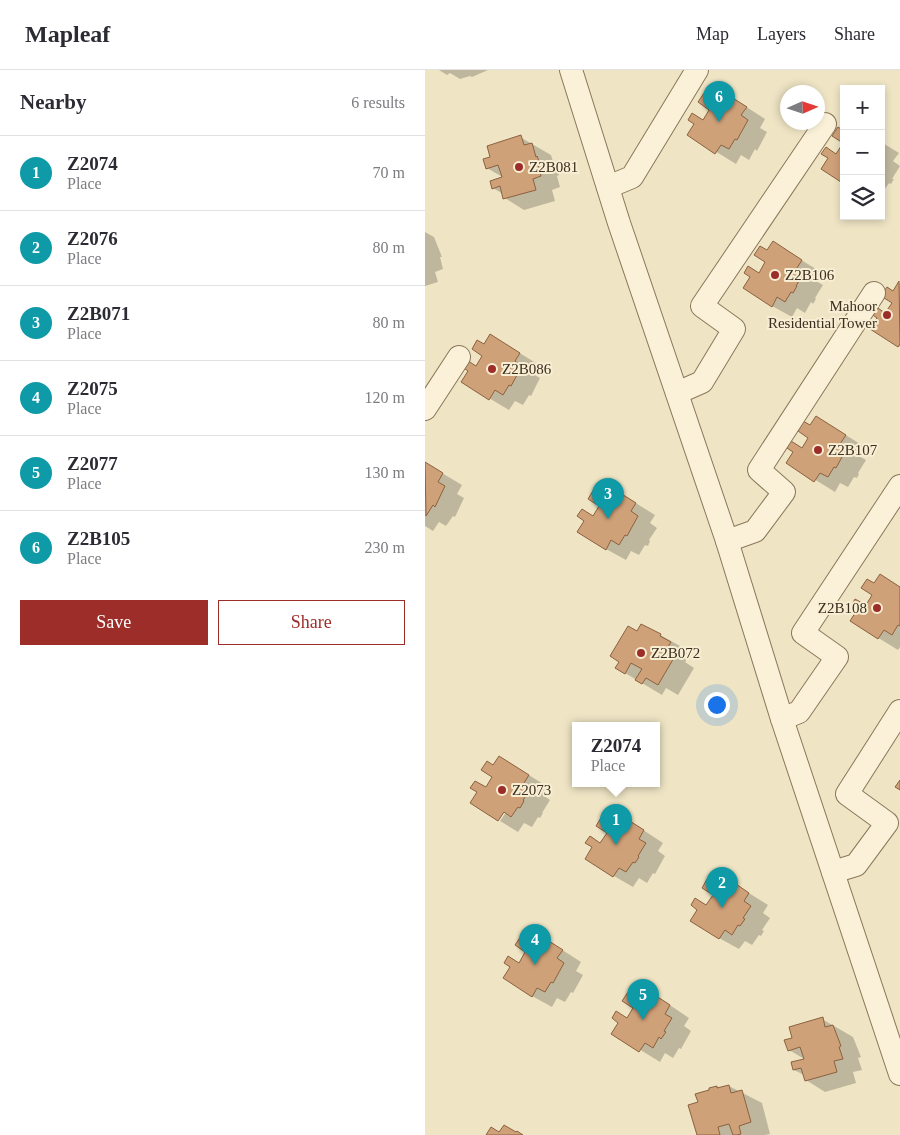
<!DOCTYPE html>
<html lang="en">
<head>
<meta charset="utf-8">
<style>
  :root { --surface:#fff; --page:#f7f7f7; --text:#2b2b33; --muted:#7c7c81; --line:#e1e1e2; --accent:#9c2d28 }
  body { margin:0; font-family:"Times New Roman",serif; background:var(--page); color:var(--text) }
  .controls { position:absolute; right:15px; top:15px; display:grid; overflow:hidden; border-radius:0px; box-shadow:0 2px 8px #0003 }
  .controls button { width:45px; height:45px; display:grid; place-items:center; padding:0; border:0; border-bottom:1px solid var(--line); background:var(--surface); color:var(--text); font:25px sans-serif }
  .compass { position:absolute; left:355px; top:15px; width:45px; height:45px; border-radius:50%; background:var(--surface); box-shadow:0 2px 8px #0003; rotate:87deg }
  .you { position:absolute; left:291px; top:634px; width:18px; height:18px; margin:-12px; border:4px solid #fff; border-radius:50%; background:#1a73e8; box-shadow:0 0 0 8px #1a73e833 }
  .badge { display:grid; place-items:center; width:32px; height:32px; border-radius:50%; background:var(--accent); color:#fff; font-size:16px; font-weight:700 }
  .pin { position:absolute; translate:-50% -41px; filter:drop-shadow(0 1px 2px #0008) }
  .pin::after { content:''; position:absolute; top:26px; width:18px; height:15px; background:inherit; clip-path:polygon(0 0,100% 0,50% 100%) }
  .popup { position:absolute; left:147px; top:652px; width:88px; height:65px; box-sizing:border-box; display:grid; place-content:center; border-radius:0px; background:var(--surface); filter:drop-shadow(0 1px 4px #0005); font-size:16px; white-space:nowrap; color:var(--muted) }
  .popup b { font-size:19px; color:var(--text) }
  .popup::after { content:''; position:absolute; left:50%; top:100%; margin-left:-10px; border:10px solid transparent; border-top-color:var(--surface) }
  .list { margin:0; padding:0; list-style:none }
  h2 { display:flex; justify-content:space-between; align-items:center; height:65px; margin:0; padding:0 20px; font-size:21px }
  h2 small { font-size:16px; font-weight:400; color:var(--muted) }
  .list li { display:grid; grid-template-columns:32px 1fr auto; gap:15px; align-items:center; box-sizing:border-box; height:75px; padding:0 20px; border-top:1px solid var(--line) }
  .list b { display:block; font-size:19px; white-space:nowrap }
  .list p { margin:0; font-size:16px; white-space:nowrap; color:var(--muted) }
  .list em { font-size:16px; font-style:normal; color:var(--muted) }
  .actions { display:flex; gap:10px; padding:15px 20px }
  .actions a { flex:1; padding:11px 0; border:1px solid var(--accent); border-radius:0px; text-align:center; font-size:18px; color:var(--accent) }
  .actions .main { background:var(--accent); color:#fff }
  .icon { flex:none; width:28px; height:28px; fill:none; stroke:currentColor; stroke-width:2; stroke-linecap:round; stroke-linejoin:round }
  .map { position:relative; flex:none; width:475px; height:1065px; overflow:hidden }
  header { display:flex; align-items:center; gap:30px; box-sizing:border-box; height:70px; padding:0 25px; background:var(--surface); border-bottom:1px solid var(--line) }
  header strong { font-size:24px }
  nav { display:flex; gap:28px; margin-inline-start:auto; font-size:18px }
  main { display:flex }
  aside { flex:1; background:var(--surface) }
  .map>svg:first-child { display:block }
  .shadow { fill:#0003 }
  .building { fill:#cfa179; stroke:#8b613f }
  .lines { fill:none; stroke-linecap:round; stroke-linejoin:round }
  .minor-casing { stroke:#8b775a; stroke-width:24 }
  .minor { stroke:#faf1d8; stroke-width:22 }
  .poi-dot { fill:#9c2d28; stroke:#f7eed4; stroke-width:2 }
  .labels { text-anchor:middle; stroke-width:4; stroke-linejoin:round; paint-order:stroke }
  .poi-label { font-size:15px; fill:#3b2e1e; stroke:#f7eed4; text-anchor:start }
</style>
</head>
<body>
<header>
<strong>Mapleaf</strong>
<nav><a>Map</a><a>Layers</a><a>Share</a></nav>
</header>
<main>
<aside>
<h2>Nearby<small>6 results</small></h2>
<ul class="list">
<li><span class="badge" style="background:#0f9aa8">1</span><div><b>Z2074</b><p>Place</p></div><em>70 m</em></li>
<li><span class="badge" style="background:#0f9aa8">2</span><div><b>Z2076</b><p>Place</p></div><em>80 m</em></li>
<li><span class="badge" style="background:#0f9aa8">3</span><div><b>Z2B071</b><p>Place</p></div><em>80 m</em></li>
<li><span class="badge" style="background:#0f9aa8">4</span><div><b>Z2075</b><p>Place</p></div><em>120 m</em></li>
<li><span class="badge" style="background:#0f9aa8">5</span><div><b>Z2077</b><p>Place</p></div><em>130 m</em></li>
<li><span class="badge" style="background:#0f9aa8">6</span><div><b>Z2B105</b><p>Place</p></div><em>230 m</em></li>
</ul>
<div class="actions"><a class="main">Save</a><a>Share</a></div>
</aside>
<div class="map">
<svg width="475" height="1065" viewBox="0 0 475 1065">
  <rect width="100%" height="100%" fill="#efe5c5"/>
  <g class="shadow">
    <polygon points="14,0 63,0 47,7 45,6 35,9 25,3 22,5"/>
    <polygon points="286,29 312,31 340,49 335,58 342,62 332,81 330,79 324,90 316,85 311,94 264,65 279,51 286,39"/>
    <polygon points="95,67 126,85 130,98 132,99 134,105 132,106 135,117 127,120 130,131 99,140 80,128 78,124 68,118 79,108 62,98 67,87"/>
    <polygon points="456,72 474,83 468,91 475,96 467,109 469,109 466,114 464,113 457,123"/>
    <polygon points="0,162 9,167 17,187 15,187 18,199 10,202 13,212 0,216"/>
    <polygon points="348,173 396,202 391,211 398,215 390,228 391,229 388,234 386,232 380,243 372,238 367,247 347,236 335,204 342,192 342,182"/>
    <polygon points="475,213 475,277 446,258 461,244 469,233 469,222"/>
    <polygon points="59,275 85,277 114,295 108,304 115,308 106,326 104,325 98,335 90,331 84,340 37,312 52,298 59,285"/>
    <polygon points="385,357 411,359 440,377 434,386 441,390 433,403 434,404 432,408 429,407 423,417 415,413 410,422 363,393 378,379 385,367"/>
    <polygon points="0,393 37,415 32,424 39,428 30,447 28,446 21,456 14,452 8,461 0,456"/>
    <polygon points="176,425 201,427 230,445 225,453 232,458 224,470 225,471 223,476 220,475 214,485 206,481 201,490 181,479 168,448 176,435"/>
    <polygon points="455,505 475,517 475,577 473,580 426,551 441,537 449,525 449,515"/>
    <polygon points="212,562 230,562 255,576 254,578 265,585 260,592 269,598 253,625 241,618 237,625 200,603"/>
    <polygon points="75,687 123,717 118,725 125,730 117,743 118,743 115,748 113,747 107,757 99,753 93,762 75,751 84,738 61,719 69,707 69,696"/>
    <polygon points="184,752 209,754 238,773 233,781 240,786 230,804 228,803 222,813 214,808 208,817 189,806 176,774 184,762"/>
    <polygon points="295,805 343,835 338,843 345,848 337,860 339,861 336,866 334,865 327,875 320,871 314,879 294,868 282,837 289,825 289,814"/>
    <polygon points="102,872 128,874 156,892 151,901 158,905 148,923 146,922 140,932 132,928 127,937 107,926 95,894 102,882"/>
    <polygon points="210,927 236,929 264,948 259,956 266,961 256,979 254,978 248,988 240,983 235,992 188,963 202,949 210,938"/>
    <polygon points="397,949 428,967 436,987 433,988 437,1000 428,1002 431,1013 400,1022 381,1010 379,1005 369,1000 381,990 364,980 369,969"/>
    <polygon points="304,1016 337,1033 345,1064 340,1065 273,1065 274,1033 291,1017 294,1019"/>
  </g>
  <g class="building">
    <polygon points="292,18 322,37 316,45 323,50 312,70 310,69 304,79 296,75 290,84 262,65 269,54 263,50 267,43 278,50 284,40 273,32 279,23 286,27"/>
    <polygon points="413,57 419,61 419,114 396,99 403,88 396,84 401,77 411,84 418,73 407,66"/>
    <polygon points="96,65 99,75 107,73 111,87 112,86 115,94 113,95 116,106 108,109 111,120 78,129 75,116 67,119 65,111 77,107 73,95 61,99 58,89 65,87 62,76"/>
    <polygon points="348,171 377,190 372,198 379,203 371,216 372,216 368,223 366,222 360,232 352,227 347,237 318,218 325,207 319,203 323,196 334,203 340,192 329,185 335,176 342,180"/>
    <polygon points="474,211 475,274 473,277 445,259 452,248 445,243 450,236 460,243 467,233 456,226 462,217 468,221"/>
    <polygon points="65,264 95,283 90,291 97,296 86,316 84,315 78,325 70,320 64,330 36,312 43,301 36,296 40,289 51,296 57,286 47,279 52,270 59,274"/>
    <polygon points="391,346 421,365 415,374 422,378 411,398 409,397 403,407 395,403 389,412 361,393 368,382 362,378 366,371 377,378 383,368 373,361 378,351 385,355"/>
    <polygon points="0,392 18,403 13,412 20,416 10,437 8,435 1,446"/>
    <polygon points="181,414 211,433 206,441 213,446 202,466 200,465 194,475 186,470 181,480 152,462 159,451 152,446 157,439 168,446 174,436 163,429 169,419 175,424"/>
    <polygon points="455,504 475,517 475,556 473,555 467,565 459,560 453,569 425,551 432,540 426,536 430,529 441,535 447,525 436,518 442,509 449,513"/>
    <polygon points="216,554 236,564 235,566 246,572 241,580 250,586 233,615 221,608 217,614 210,610 217,599 206,593 200,604 190,598 194,592 185,586 203,556 212,561"/>
    <polygon points="74,686 104,705 99,713 106,718 98,730 99,731 95,738 93,737 86,747 79,742 73,751 45,733 52,722 45,718 50,711 61,717 67,707 56,700 62,691 68,695"/>
    <polygon points="475,710 475,720 470,717"/>
    <polygon points="189,741 219,760 214,769 221,773 213,786 214,787 210,793 208,792 201,802 194,798 188,807 160,789 167,777 160,773 165,766 175,773 182,763 171,756 177,746 183,751"/>
    <polygon points="295,803 324,823 319,831 326,836 318,848 320,849 315,856 313,855 307,865 300,860 294,869 265,851 272,840 266,835 270,828 281,835 288,825 277,818 282,809 289,813"/>
    <polygon points="108,861 138,880 132,888 139,893 128,913 126,912 120,922 112,918 107,927 78,908 85,897 79,893 83,886 94,893 100,882 90,875 96,866 102,870"/>
    <polygon points="216,916 245,935 240,944 247,948 239,961 241,962 236,969 234,967 228,978 220,973 214,982 186,964 193,953 187,948 191,941 202,948 208,938 197,931 203,922 210,926"/>
    <polygon points="398,947 400,957 408,955 416,976 414,977 418,989 409,991 412,1002 380,1011 376,998 368,1000 366,992 379,989 375,977 363,981 359,970 367,968 364,957"/>
    <polygon points="304,1015 306,1023 317,1020 326,1052 314,1056 316,1064 312,1065 308,1065 304,1054 293,1057 295,1065 272,1065 263,1035 273,1032 270,1024 284,1020 284,1018 292,1016 292,1018"/>
    <polygon points="79,1055 91,1062 92,1061 98,1065 61,1065 66,1057 74,1062"/>
  </g>
  <g class="lines">
    <g class="minor-casing">
      <g id="minor">
        <polyline points="146,0 194,153 302,471 357,649 475,1004"/>
        <polyline points="183,117 207,107 272,0"/>
        <polyline points="252,323 277,312 309,259 277,236 400,54"/>
        <polyline points="0,339 34,287"/>
        <polyline points="302,471 330,461 359,422 334,400 449,223"/>
        <polyline points="357,649 374,642 412,587 378,563 475,416"/>
        <polyline points="408,802 431,795 462,753 422,724 475,641"/>
      </g>
    </g>
    <use href="#minor" class="minor"/>
  </g>
  <g class="poi-dot">
    <circle cx="94" cy="97" r="5"/>
    <circle cx="350" cy="205" r="5"/>
    <circle cx="462" cy="245" r="5"/>
    <circle cx="67" cy="299" r="5"/>
    <circle cx="393" cy="380" r="5"/>
    <circle cx="452" cy="538" r="5"/>
    <circle cx="216" cy="583" r="5"/>
    <circle cx="77" cy="720" r="5"/>
  </g>
  <g class="labels">
    <g class="poi-label">
      <text x="104" y="102">Z2B081</text>
      <text x="360" y="210">Z2B106</text>
      <text x="452" y="241" text-anchor="end">Mahoor<tspan x="452" dy="17">Residential Tower</tspan></text>
      <text x="77" y="304">Z2B086</text>
      <text x="403" y="385">Z2B107</text>
      <text x="442" y="543" text-anchor="end">Z2B108</text>
      <text x="226" y="588">Z2B072</text>
      <text x="87" y="725">Z2073</text>
    </g>
  </g>
</svg>
<div class="controls">
<button>+</button>
<button>−</button>
<button><svg class="icon" aria-label="layers" viewBox="0 0 24 24"><path d="M12 4l9 5-9 5-9-5zM3 14l9 5 9-5"/></svg></button>
</div>
<svg class="compass" viewBox="-18 -18 36 36"><path d="M0-13l5 13h-10z" fill="#e53935"/><path d="M0 13l5-13h-10z" fill="#7c7c81"/></svg>
<div class="you"></div>
<div class="pin badge" style="left:191px;top:775px;background:#0f9aa8">1</div>
<div class="popup"><b>Z2074</b>Place</div>
<div class="pin badge" style="left:297px;top:838px;background:#0f9aa8">2</div>
<div class="pin badge" style="left:183px;top:449px;background:#0f9aa8">3</div>
<div class="pin badge" style="left:110px;top:895px;background:#0f9aa8">4</div>
<div class="pin badge" style="left:218px;top:950px;background:#0f9aa8">5</div>
<div class="pin badge" style="left:294px;top:52px;background:#0f9aa8">6</div>
</div>
</main>
</body>
</html>
